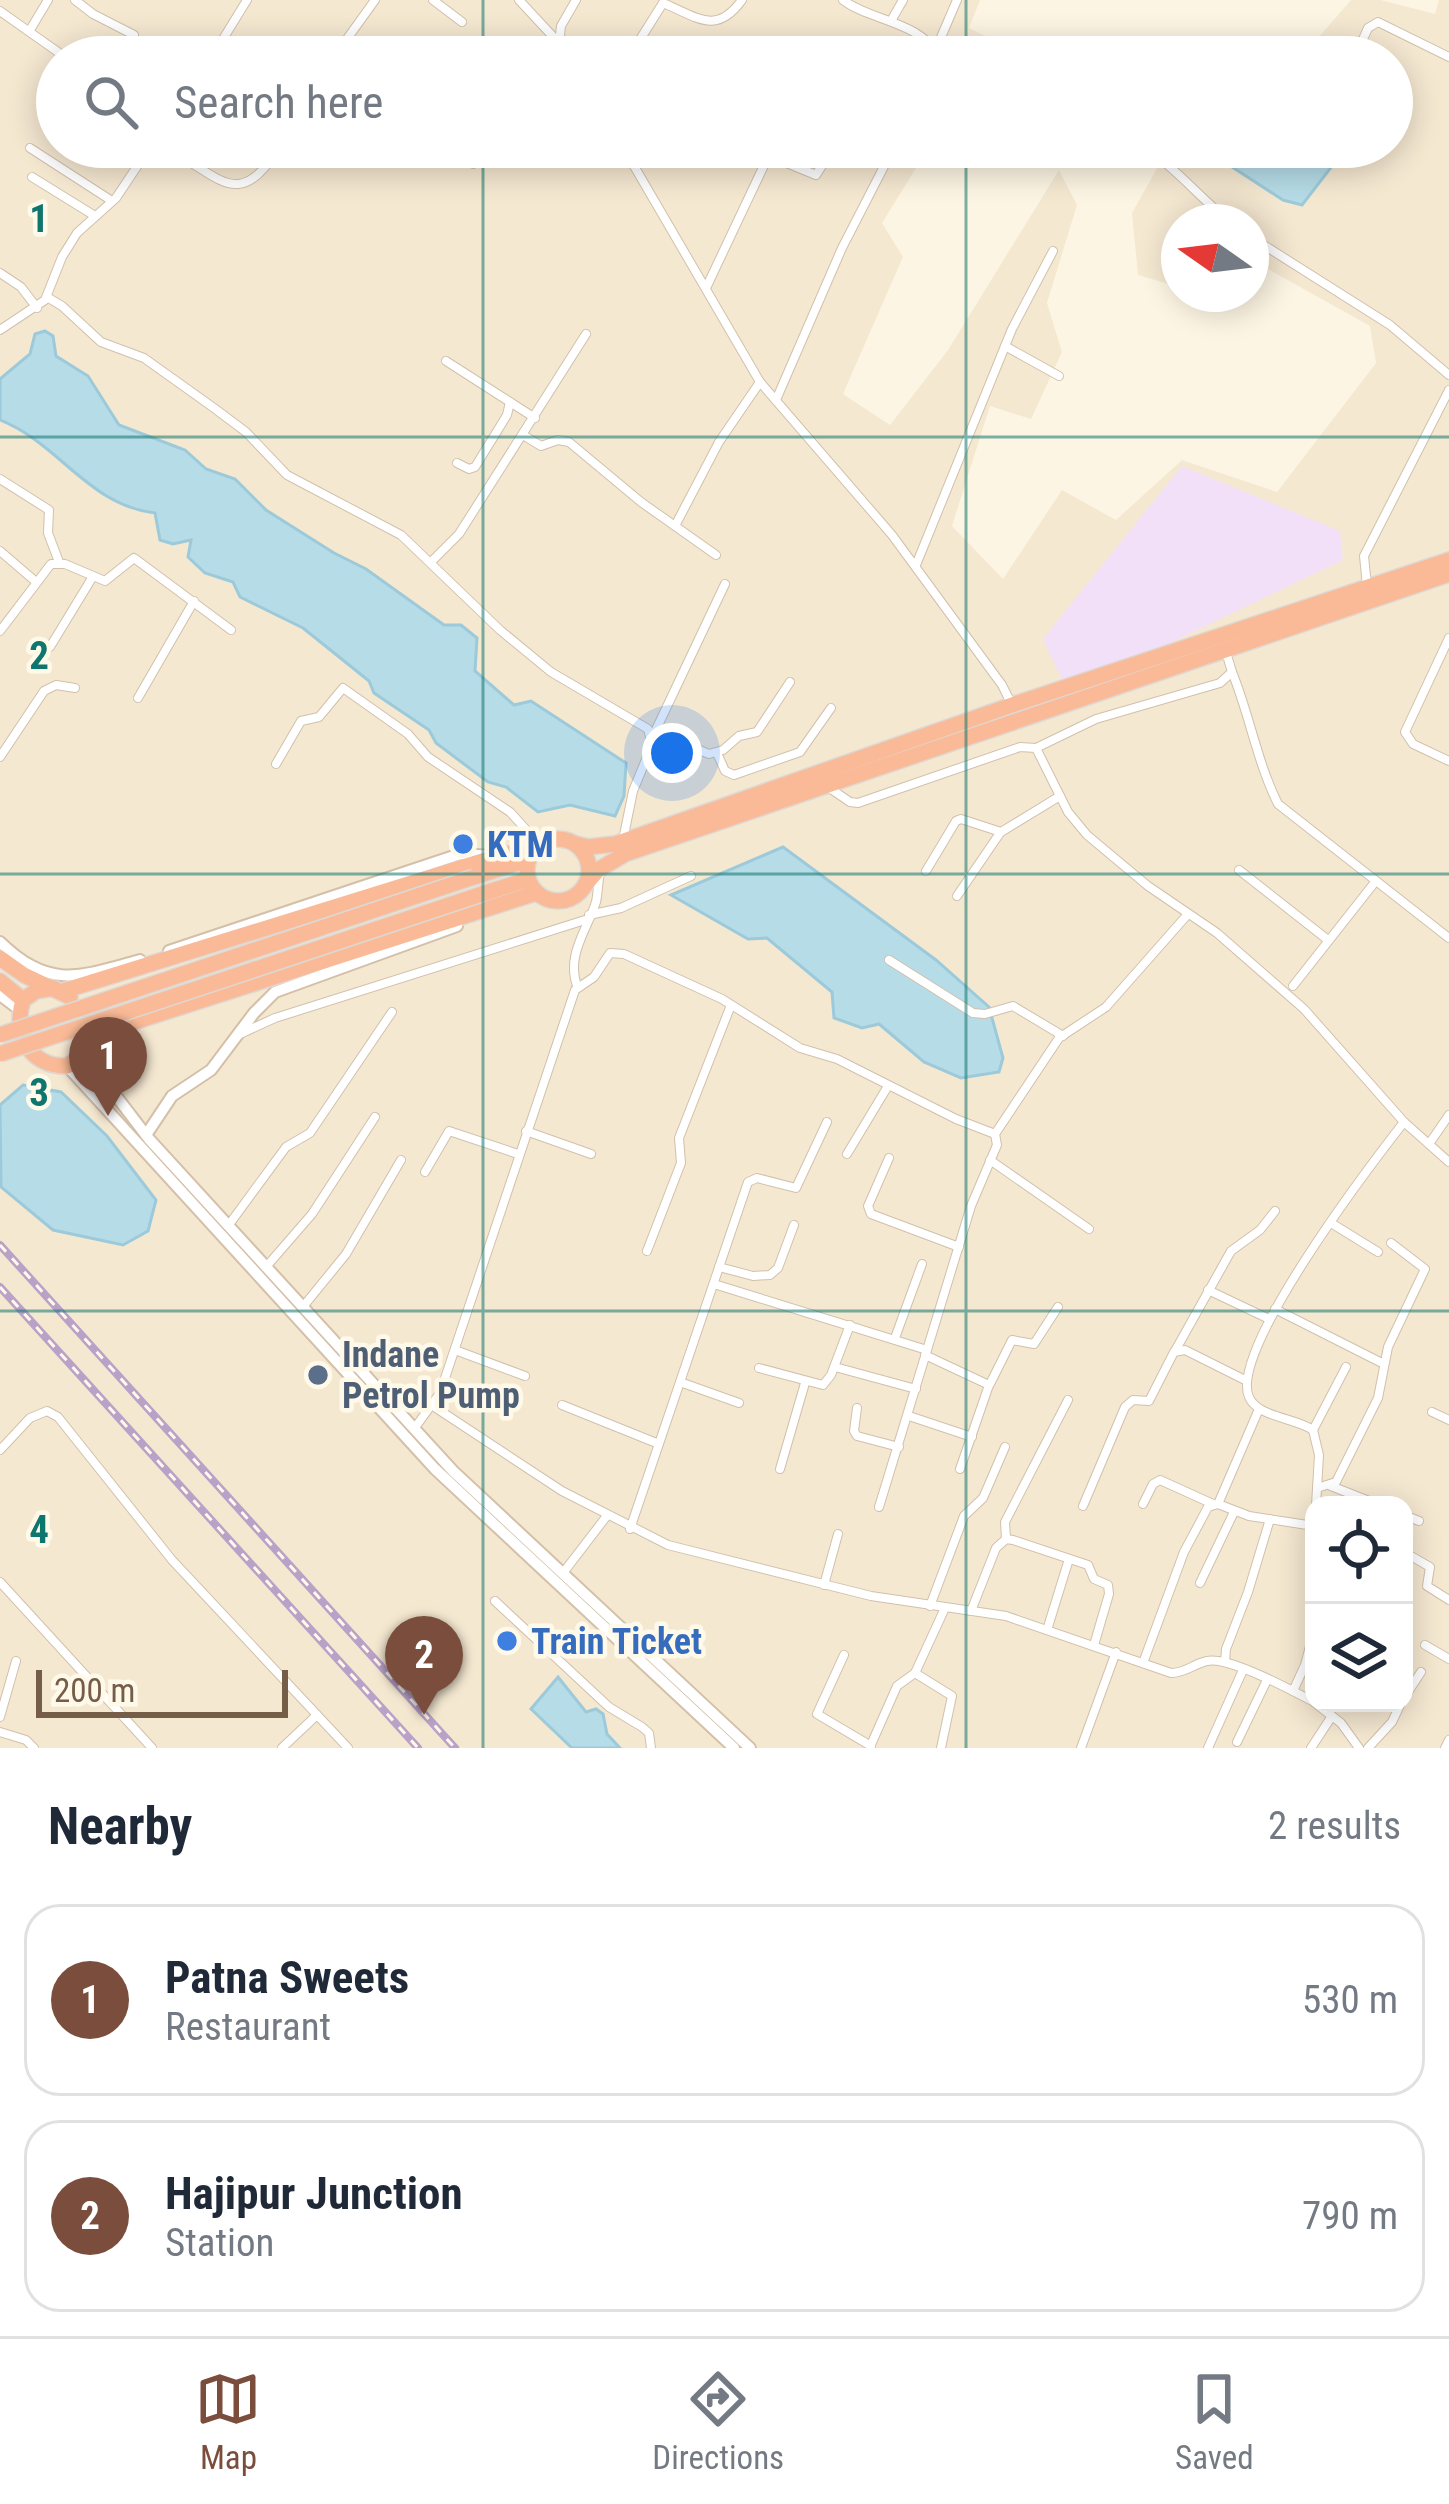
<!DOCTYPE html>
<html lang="en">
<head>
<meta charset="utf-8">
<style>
  :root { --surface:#fff; --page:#f2f2f3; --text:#1f2937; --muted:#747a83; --line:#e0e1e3; --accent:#7b4d3c }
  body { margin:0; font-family:"Roboto Condensed",sans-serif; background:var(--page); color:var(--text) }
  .controls { position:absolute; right:36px; bottom:36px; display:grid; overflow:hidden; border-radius:24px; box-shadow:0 6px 30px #0003 }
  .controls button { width:108px; height:108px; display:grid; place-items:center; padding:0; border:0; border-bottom:3px solid var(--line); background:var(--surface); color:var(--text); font:60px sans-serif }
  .compass { position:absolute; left:1161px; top:204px; width:108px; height:108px; border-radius:50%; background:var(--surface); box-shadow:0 6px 30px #0003; rotate:284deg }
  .scale { position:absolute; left:36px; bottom:30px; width:252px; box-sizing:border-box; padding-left:12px; border:6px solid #765d48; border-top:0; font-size:33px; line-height:42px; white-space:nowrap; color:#765d48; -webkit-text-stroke:9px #fff9ea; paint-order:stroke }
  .you { position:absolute; left:672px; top:753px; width:42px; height:42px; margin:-30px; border:9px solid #fff; border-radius:50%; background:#1a73e8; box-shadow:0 0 0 18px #1a73e833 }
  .badge { display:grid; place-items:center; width:78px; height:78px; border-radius:50%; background:var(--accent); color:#fff; font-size:39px; font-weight:700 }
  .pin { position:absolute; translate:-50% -99px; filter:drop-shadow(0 3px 6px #0008) }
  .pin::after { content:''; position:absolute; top:63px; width:42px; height:36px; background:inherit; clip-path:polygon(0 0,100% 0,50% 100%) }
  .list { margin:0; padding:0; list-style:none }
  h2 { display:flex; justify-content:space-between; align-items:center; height:156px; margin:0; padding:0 48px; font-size:51px }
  h2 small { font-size:39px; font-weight:400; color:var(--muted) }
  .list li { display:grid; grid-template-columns:78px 1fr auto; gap:36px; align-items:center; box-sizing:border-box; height:192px; margin:0 24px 24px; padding:0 24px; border:3px solid var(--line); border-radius:36px }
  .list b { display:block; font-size:45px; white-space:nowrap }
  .list p { margin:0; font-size:39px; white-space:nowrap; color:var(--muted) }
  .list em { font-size:39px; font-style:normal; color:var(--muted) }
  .icon { flex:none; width:66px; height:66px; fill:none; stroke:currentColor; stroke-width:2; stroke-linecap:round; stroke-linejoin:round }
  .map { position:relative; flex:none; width:1449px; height:1748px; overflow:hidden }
  .search { position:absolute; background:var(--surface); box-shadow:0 6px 30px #0003; left:36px; right:36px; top:36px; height:132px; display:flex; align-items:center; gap:30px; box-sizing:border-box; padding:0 42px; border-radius:66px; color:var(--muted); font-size:45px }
  .sheet { height:588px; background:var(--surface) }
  nav { display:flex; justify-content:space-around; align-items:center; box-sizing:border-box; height:168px; border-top:3px solid var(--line); background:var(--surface); font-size:33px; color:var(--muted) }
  nav a { display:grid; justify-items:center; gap:6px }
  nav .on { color:var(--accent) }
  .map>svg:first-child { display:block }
  .residential { fill:#f5e8d1; fill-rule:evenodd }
  .education { fill:#f2e0f9 }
  .water { fill:#b6dce7; stroke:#9ccada; stroke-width:3 }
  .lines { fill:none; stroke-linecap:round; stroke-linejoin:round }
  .street-casing { stroke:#d1c0ac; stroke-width:10 }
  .secondary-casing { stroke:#d4c0a9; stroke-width:14 }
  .highway-casing { stroke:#ded8d3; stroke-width:18 }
  .street { stroke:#fff; stroke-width:8 }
  .secondary { stroke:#fff; stroke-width:10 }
  .highway { stroke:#faba97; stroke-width:15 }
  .rail-casing { stroke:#b9a1c7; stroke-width:8 }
  .rail { stroke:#fff9ea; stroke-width:3; stroke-dasharray:9; stroke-linecap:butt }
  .highway-bridge-casing { stroke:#ded8d3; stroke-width:18; stroke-linecap:butt }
  .highway-bridge { stroke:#faba97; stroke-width:15 }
  .grid { fill:none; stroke:#0f766e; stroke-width:3; stroke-opacity:0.55 }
  .shop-dot { fill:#3f7fe0; stroke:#fff9ea; stroke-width:4.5 }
  .service-dot { fill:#5c6f8a; stroke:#fff9ea; stroke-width:4.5 }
  .labels { text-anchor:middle; stroke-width:9; stroke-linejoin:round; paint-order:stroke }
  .shop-label { font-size:36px; font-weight:bold; fill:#366cbe; stroke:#fff9ea; text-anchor:start }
  .service-label { font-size:36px; font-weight:bold; fill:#4e5e75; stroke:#fff9ea; text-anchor:start }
  .grid-label { font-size:39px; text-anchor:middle; font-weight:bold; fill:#0f766e; stroke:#fff9ea; stroke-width:9; stroke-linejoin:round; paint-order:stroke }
</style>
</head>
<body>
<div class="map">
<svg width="1449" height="1748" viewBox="0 0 1449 1748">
  <rect width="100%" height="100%" fill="#fdf5e3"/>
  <path class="residential" d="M 0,0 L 980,0 L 969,28 L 1029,57 L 57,57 L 57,147 L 929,147 L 882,223 L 903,257 L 843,394 L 890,425 L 948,350 L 1059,170 L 1077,205 L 1047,303 L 1062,352 L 1031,419 L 990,406 L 952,526 L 1003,579 L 1062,490 L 1116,520 L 1182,460 L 1277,492 L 1376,363 L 1370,326 L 1259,264 L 1251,273 L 1251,222 L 1179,222 L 1179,287 L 1138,275 L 1132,213 L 1169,147 L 1392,147 L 1392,57 L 1220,57 L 1223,52 L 1304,54 L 1351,0 L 1381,0 L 1435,14 L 1439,0 L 1449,0 L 1449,1748 L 0,1748 ZM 1314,1505 L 1404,1505 L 1404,1703 L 1314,1703 Z"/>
  <polygon class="education" points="1182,466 1340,531 1343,560 1068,692 1043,639"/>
  <g class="water">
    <polygon points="1211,147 1327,147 1336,161 1302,205 1283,200 1209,152"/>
    <path d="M 45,331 L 53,336 L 56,356 L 88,376 L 119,425 L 185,450 L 206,469 L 235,479 L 266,510 L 334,553 L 366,569 L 444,625 L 461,625 L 477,638 L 475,671 L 514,705 L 531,701 L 626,763 L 624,796 L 615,816 L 570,805 L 538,812 L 506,787 L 488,782 L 436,743 L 429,730 L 374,693 L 369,681 L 303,628 L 240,597 L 233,582 L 205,573 L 188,557 L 191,540 L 173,544 L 160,540 L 155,513 C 88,505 60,444 0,420 L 0,379 L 30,354 L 35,334 Z"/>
    <polygon points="783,847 936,960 989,1007 1003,1058 999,1072 961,1078 924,1062 879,1024 862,1028 834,1018 832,992 767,938 748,939 671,895"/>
    <polygon points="23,1085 61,1092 107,1136 156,1200 148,1231 123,1245 53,1230 1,1187 0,1105"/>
    <polygon points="558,1677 586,1712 596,1709 603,1714 607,1734 620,1748 572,1748 531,1709"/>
  </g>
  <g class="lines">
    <g class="street-casing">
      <g id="street">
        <polyline points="75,0 93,14 134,35 128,57"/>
        <polyline points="433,0 462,22"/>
        <polyline points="519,0 572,57"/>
        <path d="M 843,0 C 870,21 923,22 938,57"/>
        <path d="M 663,3 C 697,17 716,36 742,0"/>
        <polyline points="0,11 65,57"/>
        <polyline points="891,21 903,0"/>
        <polyline points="30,30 48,0"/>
        <polyline points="559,44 561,26 576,0"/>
        <polyline points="936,49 957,0"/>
        <polyline points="634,51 650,57"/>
        <polyline points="938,55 958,46 986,57"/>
        <polyline points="212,57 247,0"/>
        <polyline points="334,57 375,0"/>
        <polyline points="545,57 556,40"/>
        <polyline points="629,57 663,3"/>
        <polyline points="1355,57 1368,28 1378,22 1449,57"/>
        <polyline points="434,147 473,164 481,160 488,147"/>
        <polyline points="623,147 760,382 892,535 1002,685 1012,705"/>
        <path d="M 1145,147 C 1177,169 1200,198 1230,222"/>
        <polyline points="30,148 112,201"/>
        <polyline points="32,177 95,216"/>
        <polyline points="1251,237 1390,325 1449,375"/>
        <polyline points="0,273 21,287 37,308"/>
        <polyline points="707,286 767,159 772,157 816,175 834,147"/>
        <polyline points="47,297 62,306 101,342 144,358 214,408 246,432 287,475 401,535 500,630 551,672 648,729 652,745 633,791 623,840"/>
        <path d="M 0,330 L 45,300 L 62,257 L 77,233 L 116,198 L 144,156 L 157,148 C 210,159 234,224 279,147"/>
        <polyline points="1005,346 1059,376"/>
        <polyline points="446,361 535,418"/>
        <polyline points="776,400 842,248 894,147"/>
        <polyline points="523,435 541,446 558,440 569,442 641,502 716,555"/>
        <polyline points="457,463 469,469 475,467 507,415 510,402"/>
        <polyline points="0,479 49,510 48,533 59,562"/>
        <polyline points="675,526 719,442 760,382"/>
        <polyline points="0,551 35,581"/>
        <polyline points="432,561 459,534 586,334"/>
        <polyline points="916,565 1012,329 1053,251"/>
        <polyline points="1367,586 1364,556 1449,390"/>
        <polyline points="0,631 51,564 65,564 105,581 134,558 231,630"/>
        <polyline points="1449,638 1405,732 1413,744 1449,761"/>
        <polyline points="50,647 92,578"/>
        <path d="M 1232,672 C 1250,716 1257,762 1278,804 L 1449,938"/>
        <polyline points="138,698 194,601"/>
        <polyline points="655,732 709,754 723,750 739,736 757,732 790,682"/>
        <polyline points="653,736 725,584"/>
        <polyline points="1036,748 1096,719 1220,683 1232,672 1226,652"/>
        <polyline points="717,753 725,771 734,775 800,752 831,708"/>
        <polyline points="0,757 44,691 56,685 75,688"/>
        <polyline points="276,764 301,721 319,717 343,688 408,734 428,757 510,812 541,846"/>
        <polyline points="828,787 850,802 858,803 1020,747 1036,748 1068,812 1087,835 1148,886 1217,933 1304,1009 1404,1122 1449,1162"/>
        <polyline points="1239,870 1328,940"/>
        <polyline points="926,871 956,821 961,819 1001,832 1060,796"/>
        <polyline points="957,896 1000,833"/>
        <polyline points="589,915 621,908 691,876"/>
        <polyline points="889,960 973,1013 985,1014 1013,1006 1063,1036"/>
        <path d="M 577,986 C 566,955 587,930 596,902 C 598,893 598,882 600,873"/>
        <polyline points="1293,986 1375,882"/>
        <polyline points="240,1034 275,1018 585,920"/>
        <polyline points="526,1131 591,1154"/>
        <polyline points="1429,1144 1449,1115"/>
        <polyline points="847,1154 888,1086"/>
        <polyline points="889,1158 868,1206 871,1214 959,1247"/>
        <polyline points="990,1160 1089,1229"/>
        <polyline points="425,1172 449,1131 518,1154"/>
        <polyline points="1331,1223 1378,1252"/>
        <polyline points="228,1226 286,1147 310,1133 392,1012"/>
        <polyline points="647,1251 681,1163 679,1138 731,1005"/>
        <polyline points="266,1267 312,1214 375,1117"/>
        <polyline points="719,1267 753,1276 770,1275 778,1268 794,1225"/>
        <polyline points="714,1284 927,1350"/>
        <polyline points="1208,1290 1269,1319"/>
        <polyline points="302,1308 346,1254 401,1160"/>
        <polyline points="1275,1309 1384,1364"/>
        <polyline points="895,1338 922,1264"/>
        <polyline points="455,1350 525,1376"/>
        <polyline points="1175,1351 1231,1251 1260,1230 1275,1211"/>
        <polyline points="925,1355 989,1385 960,1469"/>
        <polyline points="835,1367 916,1389"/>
        <polyline points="759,1368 823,1385 831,1375 850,1325"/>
        <polyline points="680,1382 739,1403"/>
        <polyline points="990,1384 1012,1340 1034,1344 1058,1307"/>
        <polyline points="562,1405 659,1444"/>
        <path d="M 433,1406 L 562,1491 L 668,1545 L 871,1596 L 1006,1616 L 1171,1673 C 1186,1673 1193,1664 1207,1661 C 1229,1656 1293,1691 1314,1702"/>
        <polyline points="857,1408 854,1431 857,1436 899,1447"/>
        <polyline points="1432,1412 1449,1420"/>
        <polyline points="909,1416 972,1437"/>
        <polyline points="414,1429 440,1393 575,990 594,977 610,953 624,954 722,999 800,1048 837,1059 956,1119 995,1134 1059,1038 1106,1007 1188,914"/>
        <polyline points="1313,1430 1346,1367"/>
        <polyline points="0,1450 30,1418 47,1411 58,1417 172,1560 348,1748"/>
        <polyline points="780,1469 805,1383"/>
        <polyline points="1331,1486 1379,1505"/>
        <polyline points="1317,1488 1336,1482 1378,1398 1388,1347 1425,1269 1391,1243"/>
        <polyline points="1143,1504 1153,1484 1160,1480 1213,1504"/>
        <polyline points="1218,1504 1259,1409"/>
        <path d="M 1316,1505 L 1319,1455 L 1313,1430 C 1296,1418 1257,1417 1249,1397 C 1228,1351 1372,1163 1404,1122"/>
        <polyline points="1083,1506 1125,1407 1133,1400 1149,1401 1174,1352 1185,1350 1245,1380"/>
        <polyline points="879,1507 971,1206 997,1145 995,1134"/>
        <polyline points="1404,1515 1419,1521"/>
        <polyline points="630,1529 748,1182 757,1178 796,1188 827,1122"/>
        <polyline points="1006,1539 1005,1522 1068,1400"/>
        <polyline points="1404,1552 1430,1567 1427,1586 1449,1600"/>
        <polyline points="563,1573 606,1517"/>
        <polyline points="0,1582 152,1748"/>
        <polyline points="1200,1583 1234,1512"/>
        <polyline points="824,1585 838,1534"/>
        <polyline points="495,1601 609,1707 642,1727 649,1733 651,1748"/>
        <polyline points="930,1606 964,1516 983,1498 1005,1447"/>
        <polyline points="971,1611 996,1548 1006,1539 1013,1540 1088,1565 1094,1579 1108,1585 1109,1594 1094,1645"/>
        <polyline points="1047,1630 1069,1559"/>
        <polyline points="1425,1645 1449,1659"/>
        <polyline points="844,1655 817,1714 871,1746"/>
        <polyline points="1225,1662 1226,1649 1248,1592 1270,1519"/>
        <polyline points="1143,1663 1184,1552 1208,1507 1218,1504 1249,1516 1314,1526"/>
        <polyline points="1293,1691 1305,1665 1314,1631"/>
        <polyline points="1404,1698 1421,1672"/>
        <polyline points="1315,1703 1341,1723 1359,1748"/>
        <polyline points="0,1717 16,1661"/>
        <polyline points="0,1732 26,1740 34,1748"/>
        <polyline points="1237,1742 1267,1680"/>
        <polyline points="870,1747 897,1686 915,1673"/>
        <polyline points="282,1748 317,1715"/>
        <polyline points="941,1748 952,1696 915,1673 945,1608"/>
        <polyline points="1081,1748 1116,1652"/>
        <polyline points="1208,1748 1243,1670"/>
        <polyline points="1311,1748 1332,1716"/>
        <polyline points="1368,1748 1392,1722 1401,1703"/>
        <polyline points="1445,1748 1449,1740"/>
      </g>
    </g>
    <g class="secondary-casing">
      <g id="secondary">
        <path d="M 0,942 C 50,990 79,977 140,960"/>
        <polyline points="169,951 460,854 494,856"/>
        <polyline points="0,995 20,1010"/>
        <polyline points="84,1054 149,1139 453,1471 750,1748"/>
        <polyline points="67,1066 435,1469 734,1748"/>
        <polyline points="146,1135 172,1096 211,1070 254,1013 275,992 457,926"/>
      </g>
    </g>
    <g class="highway-casing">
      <g id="highway">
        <circle cx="558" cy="870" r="31"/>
        <polyline points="576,844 588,847 615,844 1012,705 1449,560"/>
        <polyline points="474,877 527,860"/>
        <polyline points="585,885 598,870 625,854 1449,574"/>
        <polyline points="482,894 526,880"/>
        <polyline points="0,958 24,975 70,997"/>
        <polyline points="0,981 23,1000"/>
        <path d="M 54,988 L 36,991 L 23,1000 C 13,1033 29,1067 67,1066 L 84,1054 L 84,1030"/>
        <polyline points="63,991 505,854 533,853"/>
        <polyline points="84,1038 536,893"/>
      </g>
    </g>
    <use href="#street" class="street"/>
    <use href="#secondary" class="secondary"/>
    <use href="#highway" class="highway"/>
    <g class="rail-casing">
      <g id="rail">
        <polyline points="0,1245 455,1748"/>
        <polyline points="0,1287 418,1748"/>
      </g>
    </g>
    <use href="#rail" class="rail"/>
    <g class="highway-bridge-casing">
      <g id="highway-bridge">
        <polyline points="0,1035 474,877"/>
        <polyline points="0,1054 482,894"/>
      </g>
    </g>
    <use href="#highway-bridge" class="highway-bridge"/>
  </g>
  <path class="grid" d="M 483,0 L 483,57M 966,0 L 966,57M 483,147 L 483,1748M 966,147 L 966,1748M 0,437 L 1449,437M 0,874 L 1449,874M 0,1311 L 1449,1311"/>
  <g class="shop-dot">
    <circle cx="463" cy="844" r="12"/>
    <circle cx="507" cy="1641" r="12"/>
  </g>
  <circle class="service-dot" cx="318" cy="1375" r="12"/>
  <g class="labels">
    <g class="shop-label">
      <text x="487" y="857">KTM</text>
      <text x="531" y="1654">Train Ticket</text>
    </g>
    <g class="service-label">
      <text x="342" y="1367">Indane<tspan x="342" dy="41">Petrol Pump</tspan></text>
    </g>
  </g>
  <g class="grid-label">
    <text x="39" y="232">1</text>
    <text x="39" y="669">2</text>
    <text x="39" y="1106">3</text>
    <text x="39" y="1543">4</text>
  </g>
</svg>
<div class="controls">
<button><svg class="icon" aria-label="locate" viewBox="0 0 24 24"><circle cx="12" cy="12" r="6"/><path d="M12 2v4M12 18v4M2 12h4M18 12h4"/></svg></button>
<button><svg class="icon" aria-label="layers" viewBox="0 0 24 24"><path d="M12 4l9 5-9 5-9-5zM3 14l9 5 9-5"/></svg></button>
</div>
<svg class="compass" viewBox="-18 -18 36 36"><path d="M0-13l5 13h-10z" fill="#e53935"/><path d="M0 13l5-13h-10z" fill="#747a83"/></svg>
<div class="scale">200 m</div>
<div class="you"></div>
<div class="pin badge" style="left:108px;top:1116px">1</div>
<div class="pin badge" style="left:424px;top:1715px">2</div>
<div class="search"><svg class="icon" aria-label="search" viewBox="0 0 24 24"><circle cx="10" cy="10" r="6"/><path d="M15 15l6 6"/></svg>Search here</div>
</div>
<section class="sheet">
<h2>Nearby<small>2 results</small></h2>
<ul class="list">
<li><span class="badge">1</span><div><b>Patna Sweets</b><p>Restaurant</p></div><em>530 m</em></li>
<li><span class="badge">2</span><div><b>Hajipur Junction</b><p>Station</p></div><em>790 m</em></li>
</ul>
</section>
<nav>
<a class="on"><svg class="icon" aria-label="map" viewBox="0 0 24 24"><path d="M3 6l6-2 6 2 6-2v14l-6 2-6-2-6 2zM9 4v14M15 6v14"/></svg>Map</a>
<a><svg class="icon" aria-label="directions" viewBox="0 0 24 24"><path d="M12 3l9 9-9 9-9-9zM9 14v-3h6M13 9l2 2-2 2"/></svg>Directions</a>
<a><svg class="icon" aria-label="saved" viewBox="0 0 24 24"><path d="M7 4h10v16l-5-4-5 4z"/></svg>Saved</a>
</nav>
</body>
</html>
